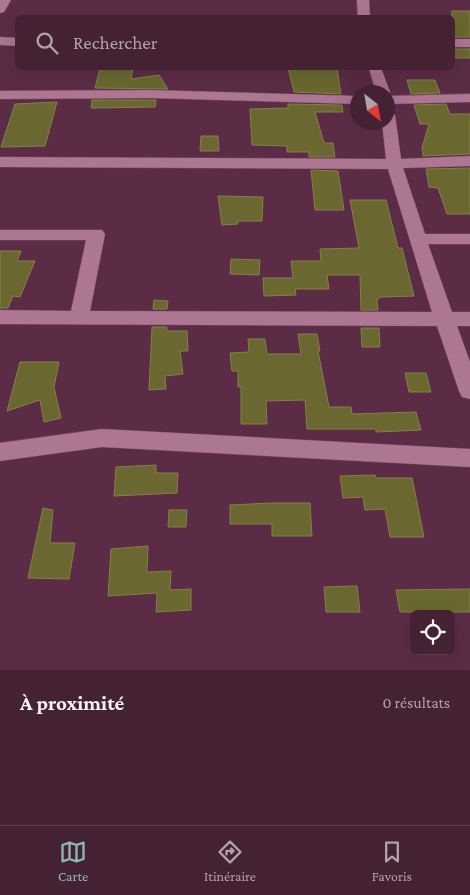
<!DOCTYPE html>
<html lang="fr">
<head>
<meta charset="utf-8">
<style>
  :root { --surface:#452134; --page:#4c293c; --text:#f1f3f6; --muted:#b0a3ac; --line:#5d3e4f; --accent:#8bbbb9 }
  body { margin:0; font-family:"Crimson Pro",serif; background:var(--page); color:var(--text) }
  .controls { position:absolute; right:15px; bottom:15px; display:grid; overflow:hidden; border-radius:8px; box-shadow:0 5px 20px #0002 }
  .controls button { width:45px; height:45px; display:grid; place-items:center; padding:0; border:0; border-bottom:1px solid var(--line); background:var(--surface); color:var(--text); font:25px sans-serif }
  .compass { position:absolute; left:350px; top:85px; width:45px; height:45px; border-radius:50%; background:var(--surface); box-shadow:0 5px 20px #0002; rotate:149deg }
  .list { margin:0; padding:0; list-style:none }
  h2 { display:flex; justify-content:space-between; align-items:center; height:65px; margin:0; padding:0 20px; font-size:21px }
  h2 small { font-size:16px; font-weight:400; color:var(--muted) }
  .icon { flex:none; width:28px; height:28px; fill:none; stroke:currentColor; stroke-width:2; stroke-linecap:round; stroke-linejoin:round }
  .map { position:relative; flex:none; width:470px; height:670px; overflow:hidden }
  .search { position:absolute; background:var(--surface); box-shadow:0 5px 20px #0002; left:15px; right:15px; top:15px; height:55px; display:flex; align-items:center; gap:12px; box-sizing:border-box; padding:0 18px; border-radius:8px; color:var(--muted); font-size:19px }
  .sheet { height:155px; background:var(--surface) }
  nav { display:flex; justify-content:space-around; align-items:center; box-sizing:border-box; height:70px; border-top:1px solid var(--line); background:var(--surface); font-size:14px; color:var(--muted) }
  nav a { display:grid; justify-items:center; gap:2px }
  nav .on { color:var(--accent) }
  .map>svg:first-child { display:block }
  .building { fill:#6a6830; stroke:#828148 }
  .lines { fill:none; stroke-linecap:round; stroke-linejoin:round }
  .minor-casing { stroke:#754d63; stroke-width:1 }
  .minor { fill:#ad7692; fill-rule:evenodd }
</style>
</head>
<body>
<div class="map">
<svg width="470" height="670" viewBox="0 0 470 670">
  <rect width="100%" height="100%" fill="#5c2c46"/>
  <g class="building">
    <rect x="452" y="11" width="18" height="26"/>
    <rect x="452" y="49" width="18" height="9"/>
    <polygon points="100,68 133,68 131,79 159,75 168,89 95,88"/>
    <polygon points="288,68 337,68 341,94 294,92"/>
    <polygon points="407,80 435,80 440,93 411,94"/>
    <polygon points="92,100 156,100 155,107 91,108"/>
    <polygon points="57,102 45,146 1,147 15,104"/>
    <polygon points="288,104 342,105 343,112 315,112 324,143 333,143 335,157 309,157 309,152 287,152 287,146 252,145 250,109 288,108"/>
    <polygon points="446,104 450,114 470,114 470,154 423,156 422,148 429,124 420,124 414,105"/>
    <polygon points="201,136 218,136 219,151 200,151"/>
    <polygon points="470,168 470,214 447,214 438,188 429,187 426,169"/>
    <polygon points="311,170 338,171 344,210 315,210"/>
    <polygon points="218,196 263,197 262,221 238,221 238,224 222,225"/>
    <polygon points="350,200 386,200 398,248 402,248 414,296 382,297 377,299 378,310 361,310 360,275 327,275 329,289 295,289 296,295 264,296 263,278 293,278 291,261 321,261 320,249 359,248"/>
    <polygon points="0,251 21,251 17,261 35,261 20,297 13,296 8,308 0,308"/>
    <polygon points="231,259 260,260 259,275 230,274"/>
    <polygon points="154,300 168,301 167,309 153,309"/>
    <polygon points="152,327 167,327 167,331 187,331 188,351 180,351 183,374 165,376 166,389 149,390"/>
    <polygon points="361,328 379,328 380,347 362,347"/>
    <polygon points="298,334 317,334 320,351 318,351 329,407 351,407 352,414 416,412 421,430 376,432 376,429 307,429 305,400 266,401 267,424 241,424 241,387 238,387 238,371 232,371 230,353 249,352 248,339 265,339 267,354 301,354"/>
    <polygon points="20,362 59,362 54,387 61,418 44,422 40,400 7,411"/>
    <polygon points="405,373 426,373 431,392 409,392"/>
    <polygon points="156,465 156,473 178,473 177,493 114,496 116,467"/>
    <polygon points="375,475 376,478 412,478 424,537 390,537 385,509 365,510 363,497 343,498 340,476"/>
    <polygon points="271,503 310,503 312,536 272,536 272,524 230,524 230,505"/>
    <polygon points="43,508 53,510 50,543 75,543 69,579 28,578"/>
    <polygon points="169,510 187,510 186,527 168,527"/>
    <polygon points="148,546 147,572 171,571 170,590 191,589 191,610 156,612 157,593 108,596 111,549"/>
    <polygon points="357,586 360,612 326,612 324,587"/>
    <polygon points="470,589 470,612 400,612 396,590"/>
  </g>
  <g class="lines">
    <g class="minor-casing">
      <g id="minor">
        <polygon points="0,0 11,0 4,12 0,13"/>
        <polygon points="357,0 369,0 370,18 358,18"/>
        <polygon points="0,37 18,38 18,46 0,45"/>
        <rect x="452" y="39" width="18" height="8"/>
        <polygon points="369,68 381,68 390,92 388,95 388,92 376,92"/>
        <polygon points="150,90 358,96 358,104 150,98 0,99 0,91"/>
        <polygon points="470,94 470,102 388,104 388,96"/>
        <polygon points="388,111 395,115 401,159 470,156 470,166 403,168 425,234 470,234 470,244 428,244 452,312 470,312 470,326 457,326 470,362 470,399 462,397 459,391 437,326 0,324 0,310 71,311 86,240 0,240 0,230 102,230 105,234 90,311 432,312 388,169 0,167 0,157 386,159 382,122 388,122"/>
        <polygon points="102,429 470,449 470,467 102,447 0,461 0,443"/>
      </g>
    </g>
    <use href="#minor" class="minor"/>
  </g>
</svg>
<div class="controls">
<button><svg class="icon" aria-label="locate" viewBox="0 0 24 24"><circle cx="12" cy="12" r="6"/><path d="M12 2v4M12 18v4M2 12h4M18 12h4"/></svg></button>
</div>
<svg class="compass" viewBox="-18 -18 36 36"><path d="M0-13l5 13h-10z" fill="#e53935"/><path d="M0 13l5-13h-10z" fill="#b0a3ac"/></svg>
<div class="search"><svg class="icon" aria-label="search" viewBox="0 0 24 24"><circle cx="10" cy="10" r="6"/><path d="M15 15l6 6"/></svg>Rechercher</div>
</div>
<section class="sheet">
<h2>À proximité<small>0 résultats</small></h2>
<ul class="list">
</ul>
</section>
<nav>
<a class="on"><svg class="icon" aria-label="map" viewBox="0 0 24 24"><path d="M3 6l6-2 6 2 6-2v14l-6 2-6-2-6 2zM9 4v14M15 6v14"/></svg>Carte</a>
<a><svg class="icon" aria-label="directions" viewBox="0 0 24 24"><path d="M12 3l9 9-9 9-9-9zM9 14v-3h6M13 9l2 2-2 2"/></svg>Itinéraire</a>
<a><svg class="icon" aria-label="saved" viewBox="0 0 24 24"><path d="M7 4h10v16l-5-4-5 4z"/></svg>Favoris</a>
</nav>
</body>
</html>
